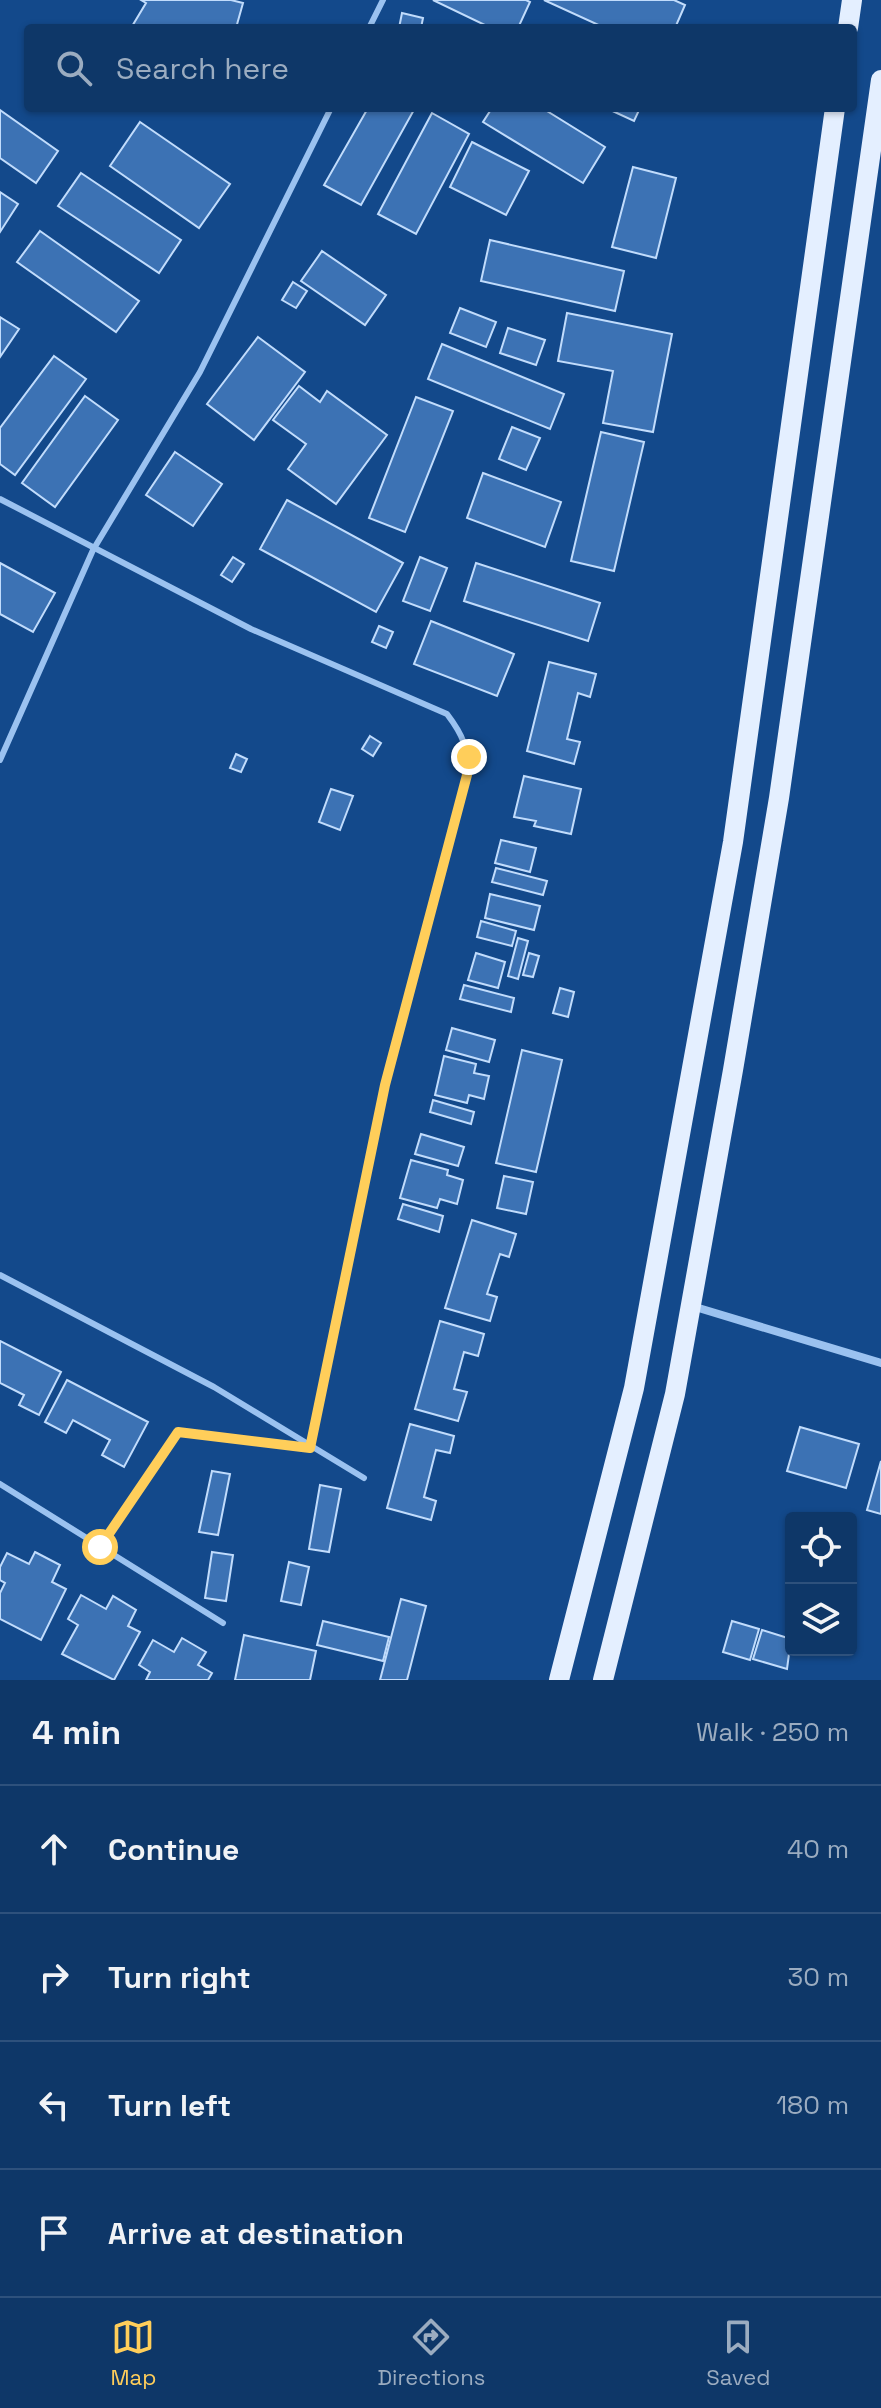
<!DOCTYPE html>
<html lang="en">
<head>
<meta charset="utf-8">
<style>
  :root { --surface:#0e3768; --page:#173f6e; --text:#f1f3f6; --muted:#9bacc0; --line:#2e517c; --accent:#ffce5a }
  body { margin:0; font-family:"Space Grotesk",sans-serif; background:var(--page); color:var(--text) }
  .controls { position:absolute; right:24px; bottom:24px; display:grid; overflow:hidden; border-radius:8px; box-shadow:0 2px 6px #0004 }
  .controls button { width:72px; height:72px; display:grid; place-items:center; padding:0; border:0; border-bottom:2px solid var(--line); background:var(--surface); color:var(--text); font:40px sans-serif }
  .stop { position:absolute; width:24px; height:24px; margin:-18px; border:6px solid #ffce5a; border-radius:50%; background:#fff }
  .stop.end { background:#ffce5a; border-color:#fff; box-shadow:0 2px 8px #0008 }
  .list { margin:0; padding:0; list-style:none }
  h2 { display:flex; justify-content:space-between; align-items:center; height:104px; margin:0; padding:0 32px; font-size:34px }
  h2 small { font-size:26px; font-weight:400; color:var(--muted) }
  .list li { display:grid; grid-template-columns:52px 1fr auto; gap:24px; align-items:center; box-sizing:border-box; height:128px; padding:0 32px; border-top:2px solid var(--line) }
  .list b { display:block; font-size:30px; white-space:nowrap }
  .list em { font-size:26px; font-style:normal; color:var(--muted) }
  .icon { flex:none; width:44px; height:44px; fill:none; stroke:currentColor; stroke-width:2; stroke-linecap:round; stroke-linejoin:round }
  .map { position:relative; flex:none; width:881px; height:1680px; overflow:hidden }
  .search { position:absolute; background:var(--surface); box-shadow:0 2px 6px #0004; left:24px; right:24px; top:24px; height:88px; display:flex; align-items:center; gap:20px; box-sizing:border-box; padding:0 28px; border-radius:8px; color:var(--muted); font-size:30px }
  .sheet { height:616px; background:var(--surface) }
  nav { display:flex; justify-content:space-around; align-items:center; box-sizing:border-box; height:112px; border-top:2px solid var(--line); background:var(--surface); font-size:22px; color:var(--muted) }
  nav a { display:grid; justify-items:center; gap:4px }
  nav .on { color:var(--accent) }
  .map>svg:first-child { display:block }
  .building { fill:#3c72b4; stroke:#c1dcfc; stroke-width:2 }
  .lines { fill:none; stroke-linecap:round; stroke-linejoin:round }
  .lane { stroke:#9bc2f0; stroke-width:6 }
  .street { stroke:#9bc2f0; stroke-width:8 }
  .primary { stroke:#e4efff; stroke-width:20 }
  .route { stroke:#ffce5a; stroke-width:10 }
</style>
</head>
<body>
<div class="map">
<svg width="881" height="1680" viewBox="0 0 881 1680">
  <rect width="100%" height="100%" fill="#13498b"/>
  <g class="building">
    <polygon points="141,0 231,0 243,3 236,28 131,28 146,3"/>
    <polygon points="433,0 526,0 530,2 518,28 491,28"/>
    <polygon points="544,0 674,0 685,5 675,28 605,28"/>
    <polygon points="402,13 423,18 421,28 399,28"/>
    <polygon points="368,108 415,108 361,205 324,185"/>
    <polygon points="492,108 542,108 605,147 583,183 483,122"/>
    <polygon points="606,108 640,108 634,121"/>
    <polygon points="0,110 58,151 36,183 0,158"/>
    <polygon points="432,113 469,134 416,234 378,214"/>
    <polygon points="140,122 230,184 199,228 110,166"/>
    <polygon points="472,142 529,171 506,215 450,187"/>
    <polygon points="633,167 676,178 656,258 612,247"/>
    <polygon points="81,173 181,240 159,273 58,206"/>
    <polygon points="0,192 18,204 0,232"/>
    <polygon points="40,231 139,301 116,332 17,262"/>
    <polygon points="490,240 624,271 615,311 481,281"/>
    <polygon points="322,251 386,295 365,325 301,281"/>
    <polygon points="293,282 307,291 296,308 282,300"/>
    <polygon points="460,308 496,322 486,347 450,333"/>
    <polygon points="567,313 672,334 653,432 603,423 613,371 558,361"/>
    <polygon points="0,317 19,329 0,357"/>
    <polygon points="508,328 545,340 536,365 500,353"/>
    <polygon points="258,337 305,372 254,440 207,404"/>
    <polygon points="442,344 564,394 550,429 428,379"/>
    <polygon points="54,356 86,379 15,475 0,464 0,428"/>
    <polygon points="299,386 320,402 327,391 387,435 336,504 288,469 306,444 273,420"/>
    <polygon points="85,396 118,420 55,507 22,483"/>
    <polygon points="416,397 453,411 405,532 369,518"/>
    <polygon points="512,427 540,438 526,470 499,459"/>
    <polygon points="601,432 644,442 614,571 571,561"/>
    <polygon points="175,452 222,484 193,526 146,495"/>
    <polygon points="483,473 561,502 545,547 467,518"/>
    <polygon points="287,500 403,563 376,612 260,549"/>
    <polygon points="233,557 244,564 232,582 221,575"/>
    <polygon points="420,557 447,568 430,611 403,601"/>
    <polygon points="0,563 55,593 33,632 0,614"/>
    <polygon points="476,563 600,603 588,641 464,601"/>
    <polygon points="431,621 514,654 497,696 414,664"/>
    <polygon points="379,626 393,632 386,648 372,642"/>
    <polygon points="549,662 596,674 590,697 578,693 567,739 580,742 574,764 527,751"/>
    <polygon points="370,736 381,743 373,756 362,749"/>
    <polygon points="236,754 247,759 241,772 230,768"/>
    <polygon points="524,776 581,789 571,834 534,826 536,821 514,817"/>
    <polygon points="331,789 353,796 340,830 319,822"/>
    <polygon points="501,840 536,848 530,872 495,863"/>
    <polygon points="496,868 547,881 543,895 492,882"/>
    <polygon points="490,894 540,906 534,930 485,918"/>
    <polygon points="481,921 516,931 512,946 477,937"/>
    <polygon points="518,938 528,941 518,979 508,976"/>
    <polygon points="476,953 505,962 498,988 468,980"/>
    <polygon points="529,953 539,956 533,977 523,975"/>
    <polygon points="464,985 514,998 511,1012 460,999"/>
    <polygon points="560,988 574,992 568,1017 553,1013"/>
    <polygon points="452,1028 495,1040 489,1062 446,1050"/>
    <polygon points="522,1050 562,1060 536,1172 496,1163"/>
    <polygon points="444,1056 476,1064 474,1073 489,1076 484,1099 469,1095 467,1103 435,1095"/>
    <polygon points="433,1100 474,1112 471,1124 430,1112"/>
    <polygon points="421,1134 464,1147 458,1166 415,1154"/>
    <polygon points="411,1160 448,1170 447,1175 463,1180 457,1204 440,1199 437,1208 400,1198"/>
    <polygon points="504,1176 533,1182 526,1214 497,1208"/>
    <polygon points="403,1204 443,1216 439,1232 398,1219"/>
    <polygon points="472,1220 516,1234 509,1257 500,1254 487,1294 497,1297 490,1321 445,1308"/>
    <polygon points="440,1321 484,1334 478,1356 464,1352 454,1389 467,1392 458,1421 415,1409"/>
    <polygon points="0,1341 61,1372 39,1415 19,1405 24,1395 0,1383"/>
    <polygon points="67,1380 148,1422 124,1467 102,1455 110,1440 73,1420 66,1433 45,1422"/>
    <polygon points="410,1424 454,1436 450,1453 436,1450 424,1497 436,1501 431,1520 387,1508"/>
    <polygon points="800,1427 859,1444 846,1488 787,1471"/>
    <polygon points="881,1461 881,1514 867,1510"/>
    <polygon points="212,1471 230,1474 218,1535 199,1532"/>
    <polygon points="320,1485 341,1489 329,1552 309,1549"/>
    <polygon points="35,1552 60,1565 52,1582 66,1589 41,1640 0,1619 0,1593 5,1583 0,1580 0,1567 7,1553 29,1564"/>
    <polygon points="212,1552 233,1555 226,1601 205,1598"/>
    <polygon points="289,1562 309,1567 301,1605 281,1601"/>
    <polygon points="81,1595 106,1609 113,1596 136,1610 128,1626 140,1632 114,1680 62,1654 78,1625 68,1619"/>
    <polygon points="401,1599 426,1606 407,1680 380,1680"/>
    <polygon points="323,1621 389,1637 383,1661 317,1645"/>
    <polygon points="732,1621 759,1629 750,1660 723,1652"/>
    <polygon points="762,1630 791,1639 787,1669 753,1659"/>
    <polygon points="244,1635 316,1651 310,1680 235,1680"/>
    <polygon points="182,1638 206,1652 198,1665 212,1673 208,1680 146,1680 150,1672 139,1665 153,1640 174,1652"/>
  </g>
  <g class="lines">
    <g class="lane">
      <polyline points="369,28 383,0"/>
      <path d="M 0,499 L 251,629 L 447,714 C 463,735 469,749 467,775 L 385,1085 L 310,1448 L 178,1432 L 100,1547"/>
      <polyline points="0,760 93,550 200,372 331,108"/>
      <polyline points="0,1275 214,1387 364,1478"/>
      <polyline points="0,1484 223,1623"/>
    </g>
    <polyline class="street" points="692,1306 881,1363"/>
    <g class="primary">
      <polyline points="848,28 852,0"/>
      <polyline points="559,1680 634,1388 733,842 835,108"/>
      <polyline points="603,1680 675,1394 733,1070 779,798 881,80"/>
    </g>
  </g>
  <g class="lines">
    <polyline class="route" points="100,1547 178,1432 310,1448 385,1085 467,775 469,757"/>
  </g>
</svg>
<div class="controls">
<button><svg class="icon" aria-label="locate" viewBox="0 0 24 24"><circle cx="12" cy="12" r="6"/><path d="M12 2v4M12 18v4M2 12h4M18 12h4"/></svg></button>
<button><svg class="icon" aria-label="layers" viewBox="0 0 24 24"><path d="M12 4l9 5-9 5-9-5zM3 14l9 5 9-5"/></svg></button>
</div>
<div class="stop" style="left:100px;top:1547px"></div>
<div class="stop end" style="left:469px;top:757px"></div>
<div class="search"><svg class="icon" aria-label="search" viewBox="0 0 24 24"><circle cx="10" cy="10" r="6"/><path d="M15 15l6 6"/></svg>Search here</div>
</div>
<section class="sheet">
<h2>4 min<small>Walk · 250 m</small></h2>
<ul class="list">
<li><svg class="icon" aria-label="ahead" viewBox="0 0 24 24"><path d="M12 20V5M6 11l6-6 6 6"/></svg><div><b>Continue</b></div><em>40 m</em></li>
<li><svg class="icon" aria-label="right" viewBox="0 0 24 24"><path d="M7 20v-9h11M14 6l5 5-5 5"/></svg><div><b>Turn right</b></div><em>30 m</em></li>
<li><svg class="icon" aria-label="left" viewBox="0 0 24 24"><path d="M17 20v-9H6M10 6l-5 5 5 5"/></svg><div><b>Turn left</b></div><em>180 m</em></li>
<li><svg class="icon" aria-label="arrive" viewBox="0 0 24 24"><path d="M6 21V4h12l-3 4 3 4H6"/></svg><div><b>Arrive at destination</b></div></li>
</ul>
</section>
<nav>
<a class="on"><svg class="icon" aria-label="map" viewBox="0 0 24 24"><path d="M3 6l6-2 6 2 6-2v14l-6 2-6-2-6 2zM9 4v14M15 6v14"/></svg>Map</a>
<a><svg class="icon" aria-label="directions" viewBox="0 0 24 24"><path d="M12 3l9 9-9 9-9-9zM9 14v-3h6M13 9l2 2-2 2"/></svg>Directions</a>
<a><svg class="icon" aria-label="saved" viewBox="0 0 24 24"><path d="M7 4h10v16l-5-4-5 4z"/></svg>Saved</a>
</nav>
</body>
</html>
